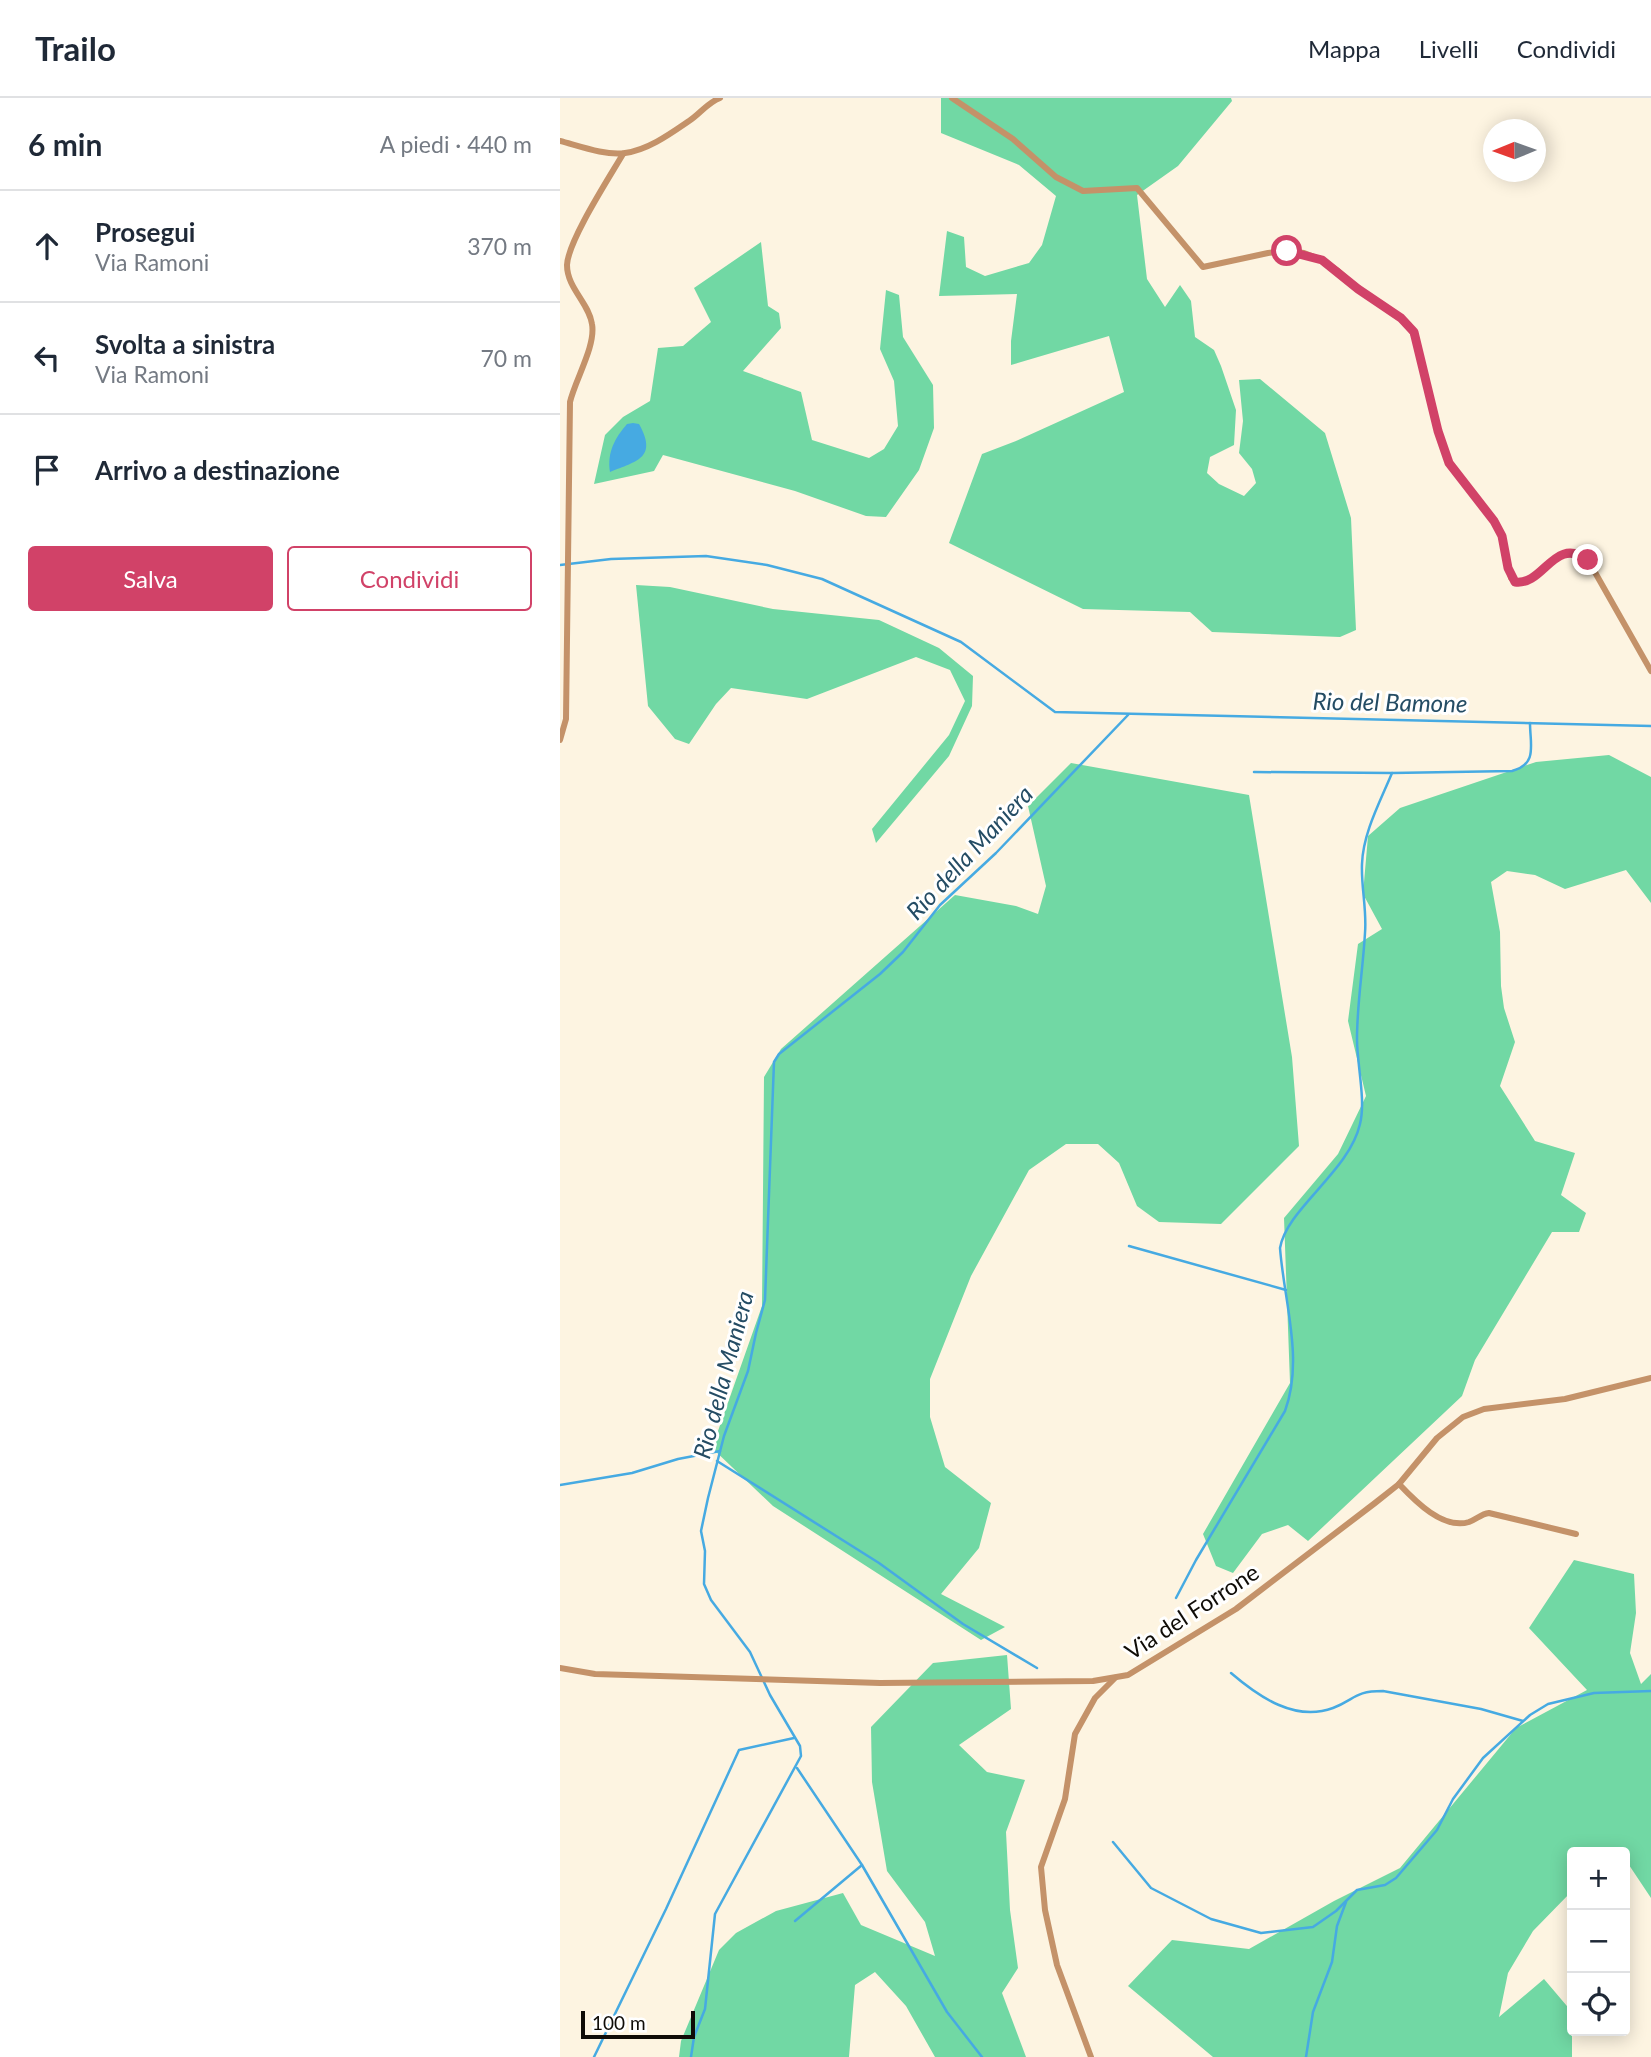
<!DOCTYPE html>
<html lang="it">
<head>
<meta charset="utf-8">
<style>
  :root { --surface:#fff; --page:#f6f6f7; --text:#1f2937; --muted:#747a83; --line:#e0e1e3; --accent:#d14268 }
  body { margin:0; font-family:Lato,sans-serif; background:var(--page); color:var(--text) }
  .controls { position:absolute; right:21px; bottom:21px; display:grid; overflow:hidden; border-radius:7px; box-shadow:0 4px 18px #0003 }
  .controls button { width:63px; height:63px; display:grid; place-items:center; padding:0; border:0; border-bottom:2px solid var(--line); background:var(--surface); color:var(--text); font:35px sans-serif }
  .compass { position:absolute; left:923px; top:21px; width:63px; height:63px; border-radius:50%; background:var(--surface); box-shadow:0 4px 18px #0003; rotate:269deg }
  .scale { position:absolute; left:21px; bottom:18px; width:114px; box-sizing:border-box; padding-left:7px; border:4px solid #0f0c07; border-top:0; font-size:19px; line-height:24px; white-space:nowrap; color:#0f0c07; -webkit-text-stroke:5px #fff; paint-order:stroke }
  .stop { position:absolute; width:21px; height:21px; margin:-16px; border:5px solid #d14268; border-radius:50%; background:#fff }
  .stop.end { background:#d14268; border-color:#fff; box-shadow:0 2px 7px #0008 }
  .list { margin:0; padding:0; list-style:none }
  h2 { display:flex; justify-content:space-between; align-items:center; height:91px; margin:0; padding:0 28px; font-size:30px }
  h2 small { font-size:23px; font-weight:400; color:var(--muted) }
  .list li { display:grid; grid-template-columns:46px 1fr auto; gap:21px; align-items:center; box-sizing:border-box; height:112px; padding:0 28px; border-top:2px solid var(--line) }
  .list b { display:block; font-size:26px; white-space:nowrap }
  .list p { margin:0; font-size:23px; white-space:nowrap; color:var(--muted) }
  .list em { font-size:23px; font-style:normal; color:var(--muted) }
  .actions { display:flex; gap:14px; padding:21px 28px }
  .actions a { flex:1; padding:16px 0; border:2px solid var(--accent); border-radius:7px; text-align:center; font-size:24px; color:var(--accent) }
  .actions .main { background:var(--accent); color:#fff }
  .icon { flex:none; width:38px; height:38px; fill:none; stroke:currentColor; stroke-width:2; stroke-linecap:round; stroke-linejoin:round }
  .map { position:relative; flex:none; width:1091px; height:1959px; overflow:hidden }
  header { display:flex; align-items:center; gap:42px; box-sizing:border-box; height:98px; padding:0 35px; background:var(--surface); border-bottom:2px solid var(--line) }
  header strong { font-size:33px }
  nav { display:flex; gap:38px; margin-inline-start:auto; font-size:24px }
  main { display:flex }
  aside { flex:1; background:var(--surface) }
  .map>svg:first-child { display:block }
  .forest { fill:#71d8a4 }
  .water { fill:#46aae2 }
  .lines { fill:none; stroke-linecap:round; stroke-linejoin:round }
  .stream { stroke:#46aae2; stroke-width:2.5 }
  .street { stroke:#c49269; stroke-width:6 }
  .route { stroke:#d14268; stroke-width:9 }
  .labels { text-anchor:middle; stroke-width:6; stroke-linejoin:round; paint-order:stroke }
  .street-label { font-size:23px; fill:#0f0c07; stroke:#fff }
  .water-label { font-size:24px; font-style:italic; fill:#244c64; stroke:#fff }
</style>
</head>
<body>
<header>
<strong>Trailo</strong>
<nav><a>Mappa</a><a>Livelli</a><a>Condividi</a></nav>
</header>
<main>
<aside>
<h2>6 min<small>A piedi · 440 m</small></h2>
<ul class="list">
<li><svg class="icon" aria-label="ahead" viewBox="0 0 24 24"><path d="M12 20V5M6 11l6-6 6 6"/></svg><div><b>Prosegui</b><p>Via Ramoni</p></div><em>370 m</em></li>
<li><svg class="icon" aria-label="left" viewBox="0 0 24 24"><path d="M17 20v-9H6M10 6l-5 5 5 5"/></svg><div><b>Svolta a sinistra</b><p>Via Ramoni</p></div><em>70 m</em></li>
<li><svg class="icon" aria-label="arrive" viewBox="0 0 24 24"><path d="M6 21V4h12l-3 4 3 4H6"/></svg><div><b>Arrivo a destinazione</b></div></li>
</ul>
<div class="actions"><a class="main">Salva</a><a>Condividi</a></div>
</aside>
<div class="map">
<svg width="1091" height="1959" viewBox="0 0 1091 1959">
  <rect width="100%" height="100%" fill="#fdf4e1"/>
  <g class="forest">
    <polygon points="381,0 671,0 672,3 618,68 577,97 587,181 605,209 620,187 631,203 635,239 654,252 661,268 676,312 674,347 650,359 647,375 659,386 684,398 696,385 692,371 679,355 683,323 679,282 700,281 765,335 791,420 796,532 780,539 652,534 630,514 523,511 389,445 422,356 456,343 564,294 549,238 451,267 451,243 457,196 379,198 387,133 404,139 406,169 425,178 469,165 482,147 496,98 459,67 381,35"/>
    <polygon points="201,144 208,208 219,215 221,230 183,273 241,294 252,342 309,360 324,351 338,328 334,283 320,251 326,192 339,197 343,239 373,287 374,330 359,372 326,419 306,418 235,393 103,357 94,373 34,386 45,337 63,319 90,303 98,250 123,248 151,224 134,190"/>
    <polygon points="76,487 110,489 213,511 319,522 379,550 413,578 412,608 389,658 316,745 312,731 389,637 405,603 390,572 356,559 247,601 171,590 156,606 129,646 115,641 88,608"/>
    <polygon points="1049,657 1091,679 1091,805 1066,772 1005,791 975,777 947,773 931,784 940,834 941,888 944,910 955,944 940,988 975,1043 1015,1055 1001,1097 1026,1115 1019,1134 992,1134 915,1262 902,1298 748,1443 728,1427 702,1436 673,1475 656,1468 643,1436 730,1285 724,1120 778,1056 806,998 788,923 798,846 822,831 803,796 808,738 840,710 976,664"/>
    <polygon points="511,665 689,697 732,959 739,1048 661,1126 599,1124 577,1108 559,1065 538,1046 506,1046 469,1072 411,1178 370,1281 370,1319 385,1369 431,1405 419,1450 381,1496 445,1529 421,1542 213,1408 152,1350 202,1208 204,979 221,951 395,797 456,808 478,816 486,788 468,708"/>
    <polygon points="1014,1462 1074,1476 1076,1515 1070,1555 1081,1586 1091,1576 1091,1800 1065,1761 1065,1754 1012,1754 1012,1793 973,1833 948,1875 939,1919 984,1881 1012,1914 1012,1959 653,1959 568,1888 612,1842 689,1851 774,1803 840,1770 956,1630 1027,1592 969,1530"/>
    <polygon points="447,1557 451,1611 399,1647 427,1674 465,1682 446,1734 450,1812 458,1870 442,1895 466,1959 375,1959 346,1908 315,1874 295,1887 289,1959 119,1959 121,1943 159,1852 176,1835 216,1813 283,1795 301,1827 375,1858 365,1824 327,1773 312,1684 311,1629 373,1565"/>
  </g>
  <path class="water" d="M 73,325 L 79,326 C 98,360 77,363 50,374 C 47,354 55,340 67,326 Z"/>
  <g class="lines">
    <g class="stream">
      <polyline points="0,467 51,461 146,458 207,467 262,481 401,544 495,614 1091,628"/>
      <path d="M 694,674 L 832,675 L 952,673 C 978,666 970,647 970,625"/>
      <polyline points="569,1148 726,1192"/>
      <polyline points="157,1363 319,1465 403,1526 477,1570"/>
      <polyline points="0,1387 72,1375 118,1361 160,1353"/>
      <path d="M 616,1500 L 636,1462 L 725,1313 C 744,1261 724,1204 720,1150 C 727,1110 789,1074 800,1026 C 806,1002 797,967 797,941 C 797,905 803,871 805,835 C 807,812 801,789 802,766 C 803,735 820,704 832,675"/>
      <path d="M 671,1575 C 699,1599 735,1624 773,1610 C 796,1601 794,1593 823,1593 L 921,1611 L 963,1623"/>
      <polyline points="237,1670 302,1767 387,1914 422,1959"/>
      <polyline points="553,1744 591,1790 651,1821 701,1835 753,1829 776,1813 797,1792 825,1787 836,1780 877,1732 893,1701 923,1660 970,1617 988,1606 1034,1595 1091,1593"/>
      <polyline points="235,1823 302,1767"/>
      <polyline points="34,1959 106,1811 179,1652 234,1640"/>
      <polyline points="131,1959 134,1939 145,1911 155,1816 241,1658 240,1648 210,1597 190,1554 151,1502 144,1486 145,1453 141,1433 148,1400 164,1338 188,1273 196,1235 205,1202 214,964 219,956 320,876 343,854 380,807 436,755 568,617"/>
      <polyline points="746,1959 753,1914 772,1864 777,1828 786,1804"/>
    </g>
    <g class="street">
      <path d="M 392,0 L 453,41 L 496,79 L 523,93 L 577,90 L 643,169 L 708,155 L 727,153 L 744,155 L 762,162 L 778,173 L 798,191 L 849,227 L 857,244 L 878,333 L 889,365 L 934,423 L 942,438 L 951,480 L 955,484 C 984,488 994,437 1028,462 L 1091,573"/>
      <path d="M 0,43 C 19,48 46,58 65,55 C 88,52 110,36 129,23 C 140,16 147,5 160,0"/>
      <path d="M 0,642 L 6,621 L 10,304 C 15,282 36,248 32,226 C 29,205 7,190 7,167 C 8,143 49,80 63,56"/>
      <path d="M 839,1386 C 855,1403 883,1432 909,1424 C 917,1421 921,1416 929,1415 L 1016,1436"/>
      <polyline points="0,1570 35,1576 320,1585 533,1583 568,1577 676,1511 815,1405 839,1386 877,1340 903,1319 924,1311 1005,1301 1091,1280"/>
      <polyline points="531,1959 497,1867 485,1812 481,1769 505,1701 515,1636 535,1600 555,1580"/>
    </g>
  </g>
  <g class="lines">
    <path class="route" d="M 727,153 L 762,162 L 798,191 L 841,220 L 854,234 L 878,333 L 889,365 L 934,423 L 942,438 L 948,470 L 955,484 C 984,488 994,437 1028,462"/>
  </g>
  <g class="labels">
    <g class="street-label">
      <text transform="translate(632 1514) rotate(-33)" y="8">Via del Forrone</text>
    </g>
    <g class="water-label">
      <text transform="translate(830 605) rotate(1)" y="8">Rio del Bamone</text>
      <text transform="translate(410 755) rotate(-47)" y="8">Rio della Maniera</text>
      <text transform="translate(164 1277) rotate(-75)" y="8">Rio della Maniera</text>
    </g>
  </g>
</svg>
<div class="controls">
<button>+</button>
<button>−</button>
<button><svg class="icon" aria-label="locate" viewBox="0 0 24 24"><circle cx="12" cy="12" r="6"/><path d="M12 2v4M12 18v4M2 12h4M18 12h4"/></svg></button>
</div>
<svg class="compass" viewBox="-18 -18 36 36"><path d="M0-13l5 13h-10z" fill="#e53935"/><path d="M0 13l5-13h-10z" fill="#747a83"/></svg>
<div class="scale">100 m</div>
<div class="stop" style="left:727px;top:153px"></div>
<div class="stop end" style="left:1028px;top:462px"></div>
</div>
</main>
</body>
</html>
